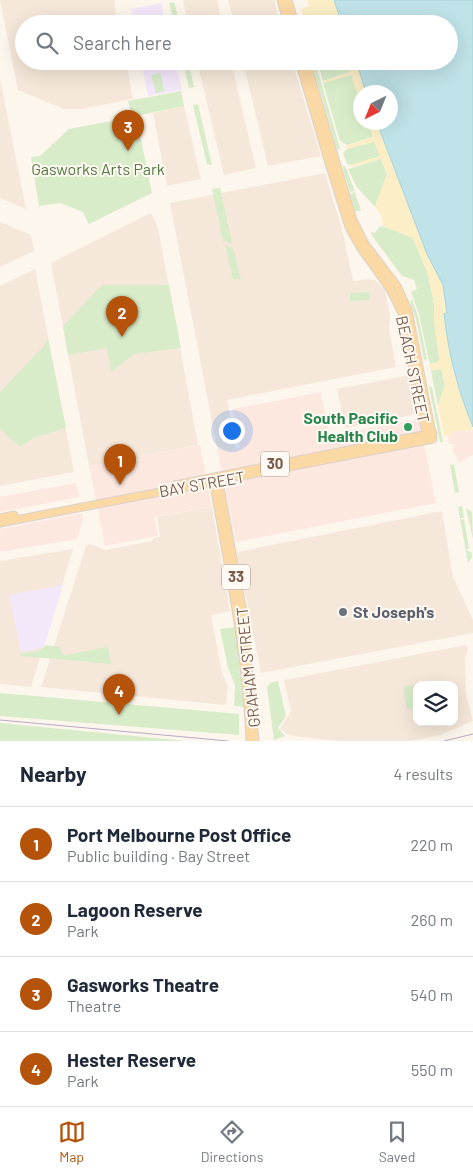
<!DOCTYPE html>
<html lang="en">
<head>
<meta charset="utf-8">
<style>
  :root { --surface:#fff; --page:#f2f2f3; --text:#1f2937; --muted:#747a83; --line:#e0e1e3; --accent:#b45309 }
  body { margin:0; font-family:Barlow,sans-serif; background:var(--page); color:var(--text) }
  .controls { position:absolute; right:15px; bottom:15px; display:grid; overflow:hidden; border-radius:10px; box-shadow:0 5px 20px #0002 }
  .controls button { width:45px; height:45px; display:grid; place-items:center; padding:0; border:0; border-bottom:1px solid var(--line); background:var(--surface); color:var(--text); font:25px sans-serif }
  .compass { position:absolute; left:353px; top:85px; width:45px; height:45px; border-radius:50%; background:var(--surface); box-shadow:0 5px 20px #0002; rotate:223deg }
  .you { position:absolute; left:231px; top:430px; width:18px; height:18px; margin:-12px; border:4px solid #fff; border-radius:50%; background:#1a73e8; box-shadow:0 0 0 8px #1a73e833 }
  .badge { display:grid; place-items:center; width:32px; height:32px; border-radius:50%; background:var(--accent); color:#fff; font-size:16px; font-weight:700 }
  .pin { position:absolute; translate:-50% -41px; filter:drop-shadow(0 1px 2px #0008) }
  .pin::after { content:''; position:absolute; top:26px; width:18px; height:15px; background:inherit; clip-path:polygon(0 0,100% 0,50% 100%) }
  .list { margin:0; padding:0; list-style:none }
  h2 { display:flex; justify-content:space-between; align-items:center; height:65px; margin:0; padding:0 20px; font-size:21px }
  h2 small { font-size:16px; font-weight:400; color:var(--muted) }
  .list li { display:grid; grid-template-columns:32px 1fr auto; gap:15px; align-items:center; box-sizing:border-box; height:75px; padding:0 20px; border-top:1px solid var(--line) }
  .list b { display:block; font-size:19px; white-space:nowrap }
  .list p { margin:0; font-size:16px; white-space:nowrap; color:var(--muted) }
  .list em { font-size:16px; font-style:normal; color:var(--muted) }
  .icon { flex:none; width:28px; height:28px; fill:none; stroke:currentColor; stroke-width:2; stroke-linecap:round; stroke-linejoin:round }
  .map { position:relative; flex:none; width:473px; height:741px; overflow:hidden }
  .search { position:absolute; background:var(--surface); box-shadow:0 5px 20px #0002; left:15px; right:15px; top:15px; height:55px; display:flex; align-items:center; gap:12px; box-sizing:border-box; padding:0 18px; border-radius:28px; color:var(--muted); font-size:19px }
  .sheet { height:365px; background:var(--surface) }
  nav { display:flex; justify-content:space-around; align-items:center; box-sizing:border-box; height:70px; border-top:1px solid var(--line); background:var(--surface); font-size:14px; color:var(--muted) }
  nav a { display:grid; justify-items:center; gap:2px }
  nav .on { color:var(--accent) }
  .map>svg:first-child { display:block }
  .residential { fill:#f5e8da; fill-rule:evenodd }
  .commercial { fill:#fde8e0 }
  .education { fill:#f3e8fa }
  .green { fill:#d8ecc9 }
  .sand { fill:#fcefc7 }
  .water { fill:#bfe3e8; stroke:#a5d3da }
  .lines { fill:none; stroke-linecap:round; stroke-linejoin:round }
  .primary-casing { stroke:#dad1cd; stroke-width:9 }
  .primary { stroke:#fbd9a5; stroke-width:7 }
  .tram { stroke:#b9a8c9; stroke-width:1 }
  .leisure-dot { fill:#2e9e5b; stroke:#fffaf3; stroke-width:2 }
  .worship-dot { fill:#6b7280; stroke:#fffaf3; stroke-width:2 }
  .labels { text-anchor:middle; stroke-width:4; stroke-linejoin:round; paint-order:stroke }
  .shield { fill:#fffaf3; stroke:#a28b7f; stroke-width:1 }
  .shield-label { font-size:15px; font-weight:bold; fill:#7a5c4d }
  .park-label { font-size:16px; fill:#537a41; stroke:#fffaf3 }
  .street-label { font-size:16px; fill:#7a5c4d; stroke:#fffaf3 }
  .leisure-label { font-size:16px; font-weight:bold; fill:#27864d; stroke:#fffaf3; text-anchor:end }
  .worship-label { font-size:16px; font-weight:bold; fill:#5b616d; stroke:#fffaf3; text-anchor:start }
</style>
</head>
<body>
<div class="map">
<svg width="473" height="741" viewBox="0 0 473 741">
  <rect width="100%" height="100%" fill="#fdf6ec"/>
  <g class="residential">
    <polygon points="0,0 114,0 118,24 24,24 24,61 126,61 133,99 81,109 64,109 18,90"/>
    <polygon points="183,0 217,0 222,24 188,24"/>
    <polygon points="228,0 274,0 281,24 234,24"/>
    <polygon points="197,61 231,61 256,168 224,175"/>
    <polygon points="243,61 292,61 321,156 268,166"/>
    <polygon points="0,79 26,209 0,198"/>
    <polygon points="184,106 201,179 167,186 153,113"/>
    <polygon points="325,173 342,229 353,281 369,279 376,281 385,289 390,317 389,329 396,367 227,400 236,449 218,453 170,203"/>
    <polygon points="151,213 158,228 198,445 140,456 140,459 123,463 122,460 89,466 51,263"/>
    <polygon points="0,222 31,235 34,251 0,267"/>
    <polygon points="35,269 74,472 0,486 0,286"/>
    <polygon points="410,375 417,414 345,428 337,389"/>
    <polygon points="212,507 230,611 211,615 222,673 228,686 226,705 41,687 86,546 90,544 106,550 152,541 154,538 160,537 157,517"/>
    <polygon points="442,511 453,577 473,620 473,633 261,673 237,552"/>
    <polygon points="73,549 31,687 0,684 0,561"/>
    <path d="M 466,645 L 468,648 L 465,661 L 466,694 L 473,721 L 440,735 L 411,741 L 337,741 L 294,736 L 287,734 L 280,728 L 291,712 L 284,680 ZM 417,685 L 454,685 L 454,722 L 417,722 Z"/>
  </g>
  <g class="commercial">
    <polygon points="321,392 330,436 419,419 436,503 236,542 218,453 240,448 233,409"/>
    <polygon points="473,430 473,455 459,463 452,449 454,448 453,444 449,444 448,436 451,435 451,432"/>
    <polygon points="200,445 212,507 154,517 158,536 105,546 89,466 122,460 123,462 140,459 139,456"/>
    <polygon points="76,483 79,497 0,512 0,497"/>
    <polygon points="82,513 83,519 77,539 0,552 0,529"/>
  </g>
  <g class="education">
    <polygon points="161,3 166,24 134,24 131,9"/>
    <polygon points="141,61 175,61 182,90 148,96"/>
    <polygon points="63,585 44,647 21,652 9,595"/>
  </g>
  <g class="green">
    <polygon points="174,2 180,24 174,24 169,3"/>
    <polygon points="183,61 188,61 194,87 189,88"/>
    <polygon points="311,61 315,61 340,149 337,149"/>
    <polygon points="317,61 346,61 350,72 323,81"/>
    <polygon points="160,73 164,91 156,93 151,75"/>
    <polygon points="351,75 360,101 360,122 368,123 373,137 347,145 340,141 323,83"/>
    <polygon points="181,91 184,106 136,116 152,193 89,224 83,212 60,203 39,206 31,157 40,156 69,129 132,117 128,101"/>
    <polygon points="198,104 212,165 207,164 193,105"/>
    <polygon points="372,141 374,141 380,156 379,157 350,165 347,164 343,153 347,149"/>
    <polygon points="380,159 381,159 387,174 375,207 356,186 348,169"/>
    <polygon points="342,166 345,166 355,191 350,192"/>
    <polygon points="220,188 232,242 231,243 223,241 212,189"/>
    <polygon points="355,192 361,211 355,211 350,194"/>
    <polygon points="383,226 413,238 428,274 434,304 439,357 439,362 431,364 429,361 419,314 411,292 417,289 414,280 402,276 371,234 371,232 375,233 379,227"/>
    <polygon points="225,245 233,248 241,279 233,280"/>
    <polygon points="102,285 169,285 181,348 134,354 111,372 107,348 68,355 63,326"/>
    <polygon points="369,292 370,300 350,301 350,293"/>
    <polygon points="412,299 418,316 427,359 424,360 416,320 410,301"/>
    <polygon points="48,339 66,428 34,438 20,447 0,429 0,392 44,346"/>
    <polygon points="439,369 442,371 445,385 438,406 431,371"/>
    <polygon points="429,387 432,387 443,442 440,442"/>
    <polygon points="454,464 459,492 455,493 450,465"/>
    <polygon points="462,506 464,518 461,518 461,520 464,519 469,548 467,549 467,551 471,552 472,557 468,563 458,507"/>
    <polygon points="466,508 472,512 473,539"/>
    <polygon points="235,627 244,707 234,706 235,685 228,668 220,629"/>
    <polygon points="46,645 61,647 62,654 65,655 108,647 111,664 21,656 19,654 39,651"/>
    <polygon points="278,681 286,716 278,728 285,736 274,740 267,687 270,683"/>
    <polygon points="434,681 435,685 417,685 417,707 407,709 403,687"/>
    <polygon points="0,693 239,714 239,735 0,716"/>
    <polygon points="0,723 186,741 0,741"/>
  </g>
  <g class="sand">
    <polygon points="307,0 334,0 342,24 306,24 301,9 309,6"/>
    <polygon points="346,61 356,61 366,92 360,92 360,101 351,75 324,83 323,81 350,73"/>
    <polygon points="368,123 377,123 427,254 444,288 444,301 447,313 444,314 453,372 473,430 451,432 452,435 444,436 438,406 445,385 442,371 439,369 431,371 429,362 431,364 438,362 439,357 434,323 434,304 428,274 413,238 383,226 381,215 375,207 387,174 381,159 351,167 350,165 380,156 374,142 347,149 345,146 373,137"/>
  </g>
  <path class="water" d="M 334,0 L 473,0 L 473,427 C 457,388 449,356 444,314 L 447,313 L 443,285 L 427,254 L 377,123 L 390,122 L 390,92 L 366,92 L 356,61 L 449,61 L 449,24 L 342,24 Z"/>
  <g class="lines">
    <g class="primary-casing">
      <g id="primary">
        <polyline points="281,0 288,24"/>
        <polyline points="288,0 295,24"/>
        <polyline points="299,61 329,163 349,227 360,247 390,289 402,313 427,438"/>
        <polyline points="218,477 243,612 255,741"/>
        <path d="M 213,479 C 228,566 247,653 250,741"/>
        <polyline points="175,485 433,433"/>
        <polyline points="0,518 14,515"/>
        <polyline points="0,523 433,439 408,310 397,286 365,244 353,220 306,61"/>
      </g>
    </g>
    <use href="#primary" class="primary"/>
    <g class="tram">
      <polyline points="0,720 228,741"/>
      <polyline points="444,741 473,734"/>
    </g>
  </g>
  <circle class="leisure-dot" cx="408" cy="427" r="5"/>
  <circle class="worship-dot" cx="343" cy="612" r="5"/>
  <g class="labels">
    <g class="shield">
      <rect x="261" y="451.5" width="28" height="25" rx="4"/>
      <rect x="222" y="564.5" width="28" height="25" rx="4"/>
    </g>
    <g class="shield-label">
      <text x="275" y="469">30</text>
      <text x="236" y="582">33</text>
    </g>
    <g class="park-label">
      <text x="98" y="175">Gasworks Arts Park</text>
    </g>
    <g class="street-label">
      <text transform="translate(413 369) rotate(78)" y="6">BEACH STREET</text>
      <text transform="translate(202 484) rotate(-10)" y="6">BAY STREET</text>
      <text transform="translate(248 667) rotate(-96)" y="6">GRAHAM STREET</text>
    </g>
    <g class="leisure-label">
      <text x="398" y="424">South Pacific<tspan x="398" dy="18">Health Club</tspan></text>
    </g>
    <g class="worship-label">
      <text x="353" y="618">St Joseph's</text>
    </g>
  </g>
</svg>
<div class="controls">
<button><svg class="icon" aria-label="layers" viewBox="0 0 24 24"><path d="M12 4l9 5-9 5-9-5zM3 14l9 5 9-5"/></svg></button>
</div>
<svg class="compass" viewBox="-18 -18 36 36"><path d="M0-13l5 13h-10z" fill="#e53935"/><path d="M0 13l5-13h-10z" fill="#747a83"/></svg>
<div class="you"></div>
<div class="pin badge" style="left:120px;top:485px">1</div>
<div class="pin badge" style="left:122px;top:337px">2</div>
<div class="pin badge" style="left:128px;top:151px">3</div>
<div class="pin badge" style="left:119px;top:715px">4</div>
<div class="search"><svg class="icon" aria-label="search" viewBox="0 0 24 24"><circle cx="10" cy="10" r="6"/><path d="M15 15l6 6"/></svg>Search here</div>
</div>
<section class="sheet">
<h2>Nearby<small>4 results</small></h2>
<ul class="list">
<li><span class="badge">1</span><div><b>Port Melbourne Post Office</b><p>Public building · Bay Street</p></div><em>220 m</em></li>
<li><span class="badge">2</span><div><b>Lagoon Reserve</b><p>Park</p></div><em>260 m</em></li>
<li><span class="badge">3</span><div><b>Gasworks Theatre</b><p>Theatre</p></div><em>540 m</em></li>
<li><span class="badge">4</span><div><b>Hester Reserve</b><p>Park</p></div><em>550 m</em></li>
</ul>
</section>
<nav>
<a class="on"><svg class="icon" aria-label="map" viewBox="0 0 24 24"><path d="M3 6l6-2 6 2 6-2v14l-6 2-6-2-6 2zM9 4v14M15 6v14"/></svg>Map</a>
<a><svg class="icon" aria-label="directions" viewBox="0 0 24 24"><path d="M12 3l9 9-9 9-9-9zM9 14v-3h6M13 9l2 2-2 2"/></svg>Directions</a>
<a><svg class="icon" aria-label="saved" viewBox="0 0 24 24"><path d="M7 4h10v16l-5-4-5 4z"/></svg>Saved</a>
</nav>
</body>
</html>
